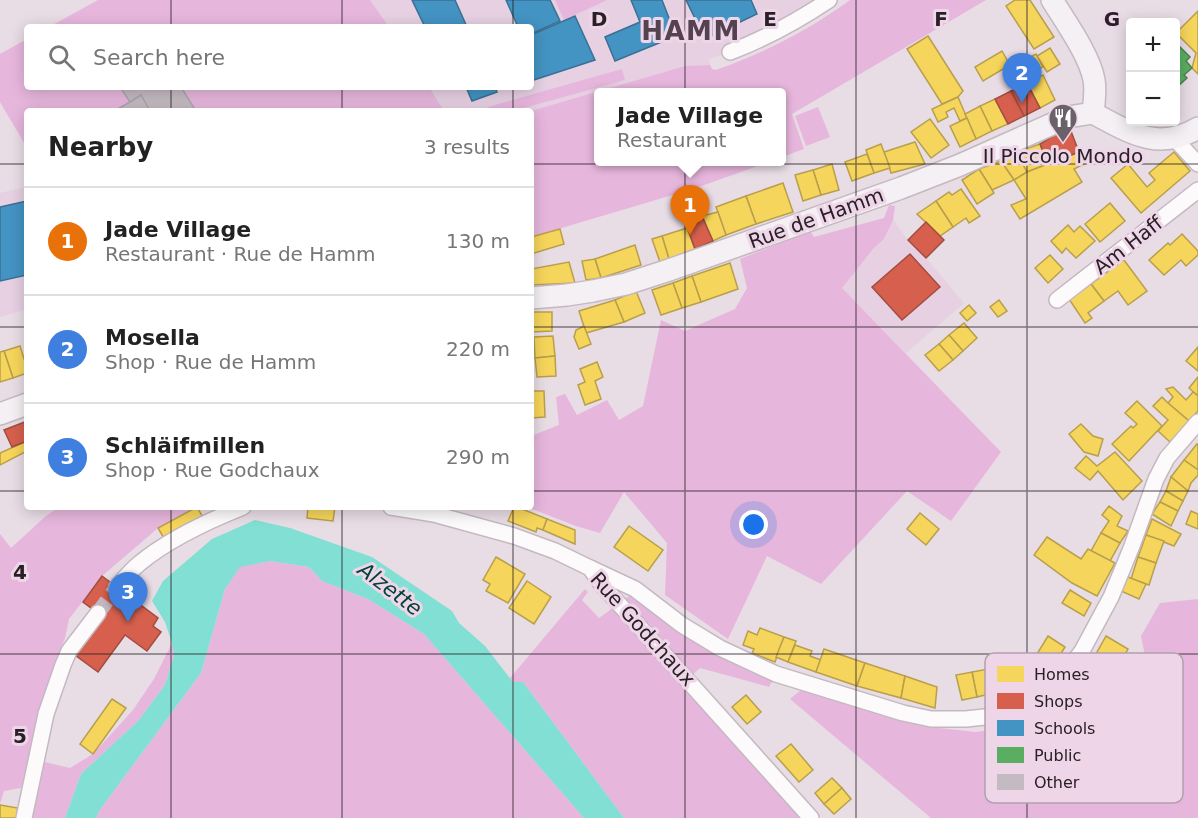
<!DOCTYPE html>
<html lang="en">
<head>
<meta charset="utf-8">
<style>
  :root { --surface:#fff; --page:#f2f2f2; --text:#222; --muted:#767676; --line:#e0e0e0; --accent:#d93025 }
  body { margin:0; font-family:"DejaVu Sans",sans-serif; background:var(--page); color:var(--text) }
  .controls { position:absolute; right:18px; top:18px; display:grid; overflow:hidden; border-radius:6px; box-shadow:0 3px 15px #0003 }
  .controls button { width:54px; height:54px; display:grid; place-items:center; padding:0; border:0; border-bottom:2px solid var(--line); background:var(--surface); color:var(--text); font:30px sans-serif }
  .you { position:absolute; left:754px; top:525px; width:21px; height:21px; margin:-15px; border:4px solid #fff; border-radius:50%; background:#1a73e8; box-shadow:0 0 0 9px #1a73e833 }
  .badge { display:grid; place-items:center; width:39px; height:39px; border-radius:50%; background:var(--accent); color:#fff; font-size:20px; font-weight:700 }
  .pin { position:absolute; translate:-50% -50px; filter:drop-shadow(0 2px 3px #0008) }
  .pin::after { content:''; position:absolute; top:32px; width:21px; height:18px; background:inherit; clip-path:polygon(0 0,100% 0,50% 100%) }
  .popup { position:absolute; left:594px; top:88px; width:192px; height:78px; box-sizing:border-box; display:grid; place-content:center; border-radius:6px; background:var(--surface); filter:drop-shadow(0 2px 4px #0005); font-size:20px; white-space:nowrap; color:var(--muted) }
  .popup b { font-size:22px; color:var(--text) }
  .popup::after { content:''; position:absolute; left:50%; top:100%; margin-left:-12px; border:12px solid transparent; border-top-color:var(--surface) }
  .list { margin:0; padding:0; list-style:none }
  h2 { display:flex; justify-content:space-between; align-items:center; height:78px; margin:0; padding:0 24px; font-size:26px }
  h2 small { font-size:20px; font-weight:400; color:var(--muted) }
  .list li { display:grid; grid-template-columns:39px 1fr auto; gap:18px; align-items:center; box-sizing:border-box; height:108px; padding:0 24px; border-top:2px solid var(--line) }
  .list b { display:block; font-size:22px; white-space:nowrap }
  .list p { margin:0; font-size:20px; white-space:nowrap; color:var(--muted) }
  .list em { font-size:20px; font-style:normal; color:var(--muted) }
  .icon { flex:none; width:33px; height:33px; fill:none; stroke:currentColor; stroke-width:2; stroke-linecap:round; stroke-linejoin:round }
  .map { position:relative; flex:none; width:1198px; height:818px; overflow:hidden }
  .search { position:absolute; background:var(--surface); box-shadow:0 3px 15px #0003; left:24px; top:24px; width:510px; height:66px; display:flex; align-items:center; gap:15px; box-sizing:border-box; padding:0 21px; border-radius:6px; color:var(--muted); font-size:22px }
  .panel { position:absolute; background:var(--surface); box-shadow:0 3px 15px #0003; left:24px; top:108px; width:510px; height:402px; border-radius:6px }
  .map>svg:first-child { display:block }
  .built { fill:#e6d0e2 }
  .green { fill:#e7b6dd }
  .water { fill:#81e0d3 }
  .homes { fill:#f6d55c; stroke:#b89f4c; stroke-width:1.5 }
  .shops { fill:#d6604d; stroke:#a24d41; stroke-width:1.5 }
  .schools { fill:#4393c3; stroke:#3b7094; stroke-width:1.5 }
  .public { fill:#5aae61; stroke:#4b834f; stroke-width:1.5 }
  .building { fill:#c4bac1; stroke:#aea5ac; stroke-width:1.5 }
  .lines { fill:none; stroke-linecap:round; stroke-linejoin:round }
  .street-tunnel { stroke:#c2b6bf; stroke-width:15; stroke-dasharray:15 8; stroke-linecap:butt }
  .street-casing { stroke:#c4b9c1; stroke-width:18 }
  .secondary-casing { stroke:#c4b9c1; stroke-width:24 }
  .street { stroke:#fcfafb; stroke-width:15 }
  .secondary { stroke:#f4f0f3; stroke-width:21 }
  .grid { fill:none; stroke:#282026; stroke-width:1.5; stroke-opacity:0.55 }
  .labels { text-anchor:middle; stroke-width:6; stroke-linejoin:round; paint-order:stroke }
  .poi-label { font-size:20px; fill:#282026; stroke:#eed6e8 }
  .street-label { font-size:20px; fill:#282026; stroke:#eed6e8 }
  .water-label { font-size:21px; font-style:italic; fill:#004239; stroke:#eed6e8 }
  .district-label { font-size:26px; font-weight:bold; letter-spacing:1.5px; fill:#554251; stroke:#eed6e8 }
  .key { fill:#eed6e8; stroke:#b39fae; stroke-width:1.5 }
  .key-label { font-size:16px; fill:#282026 }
  .grid-label { font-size:20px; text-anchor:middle; font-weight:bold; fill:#282026; stroke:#eed6e8; stroke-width:6; stroke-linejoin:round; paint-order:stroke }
</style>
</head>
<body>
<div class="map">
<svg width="1198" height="818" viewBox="0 0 1198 818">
  <rect width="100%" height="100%" fill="#e8dce5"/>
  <g class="built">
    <polygon points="370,0 829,0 730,52 709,59 710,65 685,66 531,111 444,111 429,87 531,87 531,27 389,27"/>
    <polygon points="27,187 27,309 0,317 0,193"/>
    <polygon points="893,220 908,240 926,258 964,303 906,353 841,287 873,249 884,239"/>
  </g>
  <g class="green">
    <polygon points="98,0 370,0 389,27 49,27"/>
    <polygon points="555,0 607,0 564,20"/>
    <path d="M 850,0 L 986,0 L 792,114 L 804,149 L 782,157 L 782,92 L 598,92 L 598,162 L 769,162 L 693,189 L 531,237 L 531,111 L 685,66 L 710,65 L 712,69 L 716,70 C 764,53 809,30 850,0 Z"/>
    <polygon points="27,39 27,87 429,87 444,111 27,111 27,148 0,102 0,54"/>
    <polygon points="622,69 625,80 513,111 490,111 488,107"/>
    <polygon points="818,107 830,137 806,146 795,116"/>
    <polygon points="889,205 895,206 893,220 884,239 873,249 842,288 1001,452 951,521 907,491 821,584 767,556 728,639 665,595 667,543 624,492 600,533 576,526 527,507 531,507 531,436 559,425 556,397 565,394 577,415 607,400 619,420 643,406 661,320 685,331 735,309 747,288 740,259 810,231 814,237 884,218"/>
    <polygon points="59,507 198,507 158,528 102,576 69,619 65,638 56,661 21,788 4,791 0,804 0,534 11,548 46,516"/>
    <polygon points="270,561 309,567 322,581 368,599 424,634 584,818 96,818 99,811 201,673 225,589 240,566"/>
    <polygon points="585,589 588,592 582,600 599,618 632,594 773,679 769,687 700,668 688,679 811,818 624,818 523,682 513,682 510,678"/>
    <polygon points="1198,599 1198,818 931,818 790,699 801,690 921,726 976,732 1013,727 1050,711 1069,741 1080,739 1124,697 1127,682 1146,660 1141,636 1160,603"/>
    <polygon points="172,643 174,656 165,685 139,720 81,774 65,818 24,818 36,760 70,768 93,754 133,710 154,679"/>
  </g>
  <polygon class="water" points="255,520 290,528 372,557 452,611 459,623 485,646 513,682 523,682 624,818 584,818 424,634 368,599 322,581 309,567 270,561 240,567 225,589 201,673 99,811 96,818 65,818 81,774 139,720 165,685 174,656 172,643 165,622 152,601 163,581 212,539"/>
  <g class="homes">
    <polygon points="1015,0 1030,0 1054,37 1034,49 1006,6"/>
    <polygon points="1198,11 1198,74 1192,68 1196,53 1176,33"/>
    <polygon points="928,36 963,91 958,97 942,104 907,49"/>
    <polygon points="1050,48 1060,64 1047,72 1037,56"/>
    <polygon points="1002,51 1010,65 983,81 975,67"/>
    <polygon points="1036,54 1043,67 1029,73 1033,80 1024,84 1014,65"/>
    <polygon points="1043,75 1055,100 1040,108 1027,83"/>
    <polygon points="958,97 967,118 960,121 954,108 946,112 948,117 938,122 932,109"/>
    <polygon points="995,99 1008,124 992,131 980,106"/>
    <polygon points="980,106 992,131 976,139 965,114"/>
    <polygon points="967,118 976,139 960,147 950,126"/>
    <polygon points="930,119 949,145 931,158 911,132"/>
    <polygon points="915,142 925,164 891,173 884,152"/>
    <polygon points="881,144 890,168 874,173 866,150"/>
    <polygon points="1040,144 1048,164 1027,172 1016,152"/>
    <polygon points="1016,152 1027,172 1014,180 1001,161"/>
    <polygon points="1079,152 1086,163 1074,169 1082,182 1020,219 1011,205 1026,199 1014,180 1027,172"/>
    <polygon points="1174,152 1190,171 1141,213 1111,178 1128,164 1147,187 1155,180 1149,173"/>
    <polygon points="867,154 874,173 852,181 845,162"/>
    <polygon points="1001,161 1014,180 992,190 979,169"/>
    <polygon points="832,164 839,190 821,195 813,170"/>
    <polygon points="979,169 994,193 977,204 962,180"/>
    <polygon points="813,170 821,195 803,201 795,175"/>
    <polygon points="783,183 793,212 756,224 746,196"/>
    <polygon points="961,189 980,216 969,223 966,218 953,227 936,201 949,192 952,195"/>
    <polygon points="746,196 756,224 726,235 716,207"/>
    <polygon points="936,201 953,227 940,236 917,214"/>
    <polygon points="1110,203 1125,221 1100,242 1085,224"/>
    <polygon points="718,212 726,235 713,241 702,216"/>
    <polygon points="1068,225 1074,232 1080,226 1095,241 1076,258 1066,248 1062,253 1051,241"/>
    <polygon points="687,228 695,249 669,259 662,236"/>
    <polygon points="560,229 564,244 531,254 531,237"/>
    <polygon points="1182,234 1198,251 1198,255 1186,266 1181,260 1164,275 1149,260 1168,243 1170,245"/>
    <polygon points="662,236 669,259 660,262 652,239"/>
    <polygon points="635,245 641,265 601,278 595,259"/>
    <polygon points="1050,255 1063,269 1048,283 1035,268"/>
    <polygon points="595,259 601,278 586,280 582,261"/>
    <polygon points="1124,260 1147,291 1128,305 1118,291 1104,301 1091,284"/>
    <polygon points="569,262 575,283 531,285 531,269"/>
    <polygon points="730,263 738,289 701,302 692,276"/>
    <polygon points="692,276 701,302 682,308 673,283"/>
    <polygon points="673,283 682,308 661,315 652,290"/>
    <polygon points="1091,284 1104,301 1088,313 1092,318 1085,323 1069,299"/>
    <polygon points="636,291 645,313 624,322 615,300"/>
    <polygon points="615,300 624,322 586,333 579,311"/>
    <polygon points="999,300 1007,311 998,317 990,307"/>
    <polygon points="969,305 976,313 967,321 960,313"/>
    <polygon points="531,312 552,312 552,331 531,332"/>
    <polygon points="964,323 977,338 963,351 949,335"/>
    <polygon points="584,326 591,344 579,349 574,337 576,330"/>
    <polygon points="949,335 963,351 953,360 939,344"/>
    <polygon points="553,336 555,356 535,358 534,337"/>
    <polygon points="939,344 953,360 939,371 925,355"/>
    <polygon points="20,346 27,368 27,373 13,378 4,351"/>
    <polygon points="1198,347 1198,371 1186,361"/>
    <polygon points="4,351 13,378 0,382 0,352"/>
    <polygon points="555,356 556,376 537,377 535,358"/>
    <polygon points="597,362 603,377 595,381 601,399 585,405 578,385 585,382 580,369"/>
    <polygon points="1198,377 1198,396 1189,388"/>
    <polygon points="1173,387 1186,400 1193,392 1198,396 1198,411 1189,421 1168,403 1173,397 1166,389"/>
    <polygon points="531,391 544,391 545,417 531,418"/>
    <polygon points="1162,397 1168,403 1189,421 1170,442 1158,431 1168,420 1153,406"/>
    <polygon points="1137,401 1162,426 1129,461 1112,444 1131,426 1133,428 1137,424 1125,413"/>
    <polygon points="1081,424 1093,436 1103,439 1098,456 1084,452 1069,434"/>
    <polygon points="27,441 27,451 0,465 0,453"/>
    <polygon points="1197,444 1198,446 1198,470 1184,460"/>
    <polygon points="1115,452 1142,481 1123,500 1098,471 1090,480 1075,468 1086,456 1097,466"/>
    <polygon points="1184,460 1198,470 1198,475 1191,483 1188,491 1171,477"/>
    <polygon points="1171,477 1188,491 1183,501 1166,491"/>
    <polygon points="1166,491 1183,501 1178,511 1160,502"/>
    <polygon points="1160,502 1178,511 1171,526 1152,514"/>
    <polygon points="1109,506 1122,516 1117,526 1128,531 1120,543 1101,533 1109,521 1102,515"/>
    <polygon points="197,507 204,519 165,540 158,528"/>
    <polygon points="308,507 335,507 333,521 307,518"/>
    <polygon points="514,507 517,507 547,519 543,530 537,528 536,532 508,521"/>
    <polygon points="1191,511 1198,514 1198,529 1186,524"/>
    <polygon points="920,513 939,529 926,545 907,529"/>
    <polygon points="547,519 575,530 575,544 543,530"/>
    <polygon points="1152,519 1181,534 1174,546 1146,535"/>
    <polygon points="629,526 663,550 648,571 614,547"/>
    <polygon points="1101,533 1120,543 1110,561 1091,551"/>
    <polygon points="1146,535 1164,541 1156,563 1138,557"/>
    <polygon points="1047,537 1081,559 1088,549 1115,563 1097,596 1072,583 1034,555"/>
    <polygon points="496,557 525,574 508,603 486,591 490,584 483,580"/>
    <polygon points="1138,557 1156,563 1149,585 1131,579"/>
    <polygon points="1128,577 1146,584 1139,599 1121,591"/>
    <polygon points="527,581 551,597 534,624 509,608"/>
    <polygon points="1070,590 1091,603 1084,616 1062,603"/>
    <polygon points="760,628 784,637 775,662 752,653 754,649 743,645 748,631 757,635"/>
    <polygon points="1048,636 1065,647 1050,672 1032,662"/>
    <polygon points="1106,636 1128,649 1118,667 1096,654"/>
    <polygon points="784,637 796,641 788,662 776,657"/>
    <polygon points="795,645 812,651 810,656 821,660 816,672 788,662"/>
    <polygon points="824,649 865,663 857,686 816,672"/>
    <polygon points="865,663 905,676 901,698 857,686"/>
    <polygon points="1026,664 1030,686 1008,690 1004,669"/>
    <polygon points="1003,665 1008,690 993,693 988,669"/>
    <polygon points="1088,667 1110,681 1099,699 1076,685"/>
    <polygon points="988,669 993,693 977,697 972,672"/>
    <polygon points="972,672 977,697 962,700 956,675"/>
    <polygon points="905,676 937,687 935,708 901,698"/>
    <polygon points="1072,693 1087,709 1073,723 1057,708"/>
    <polygon points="746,695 761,712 747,724 732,707"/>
    <polygon points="112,699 126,708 93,754 80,744"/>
    <polygon points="791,744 813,770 799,782 776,756"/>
    <polygon points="832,778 842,788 824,804 815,793"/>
    <polygon points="842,788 851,799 834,814 824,804"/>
    <polygon points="0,805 18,808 16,818 0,818"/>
  </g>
  <g class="shops">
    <polygon points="1027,83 1040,108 1024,116 1011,91"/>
    <polygon points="1011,91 1024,116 1008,124 995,99"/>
    <polygon points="1069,126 1079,152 1048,164 1040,144"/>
    <polygon points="702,216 713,241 695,249 685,221"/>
    <polygon points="926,222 944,240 926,258 908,240"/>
    <polygon points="910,254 940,287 902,320 872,287"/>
    <polygon points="27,421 27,441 12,447 4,430"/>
    <polygon points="102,576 158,618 153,626 161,632 147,651 125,635 98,672 75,655 103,617 83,602"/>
  </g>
  <g class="schools">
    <polygon points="412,0 455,0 467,27 425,27"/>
    <polygon points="506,0 550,0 560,21 531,34 531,27 518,27"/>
    <polygon points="631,0 662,0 676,36 615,61 605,37 640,22"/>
    <polygon points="686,0 751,0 757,14 705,39"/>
    <polygon points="575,16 595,60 531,81 531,35"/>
    <polygon points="466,87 495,87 497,92 472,101"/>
    <polygon points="27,201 27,275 0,281 0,207"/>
  </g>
  <polygon class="public" points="1178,45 1190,57 1186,61 1192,68 1184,75 1187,78 1176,88 1176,48"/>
  <g class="building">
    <polygon points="120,87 181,87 196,111 150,111 141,95 130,102"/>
    <polygon points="141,95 150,111 114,111 130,102"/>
  </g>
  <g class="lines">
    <polyline class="street-tunnel" points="98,613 117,587"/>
    <g class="street-casing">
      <g id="street">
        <path d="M 730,52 C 767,38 796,22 829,0"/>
        <polyline points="1174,138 1198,164"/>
        <polyline points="1057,300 1198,190"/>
        <polyline points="391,507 434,514 514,536 555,551 590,568 602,585 811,818"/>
        <polyline points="590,568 635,589 682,625 720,648 776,674 903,713 931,719 966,719 1003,715 1021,708 1055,687 1082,651 1111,597 1132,546 1156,479 1167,458 1198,422"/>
        <path d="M 117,587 C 124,579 131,570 140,563 C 169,539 208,521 243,507"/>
        <polyline points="24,818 46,714 63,665 69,651 98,613"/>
      </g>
    </g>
    <g class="secondary-casing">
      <g id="secondary">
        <path d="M 1052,0 C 1065,21 1090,56 1094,80 C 1096,90 1094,103 1093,113"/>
        <path d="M 1093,113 C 1129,132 1158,152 1198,128"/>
        <polyline points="531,298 567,295 593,291 626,284 669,270 901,188 960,165 1068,117 1093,113"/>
        <polyline points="0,414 27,404"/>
      </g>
    </g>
    <use href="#street" class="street"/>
    <use href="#secondary" class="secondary"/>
  </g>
  <path class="grid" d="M 171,0 L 171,27M 342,0 L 342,27M 513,0 L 513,27M 685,0 L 685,818M 856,0 L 856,818M 1027,0 L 1027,818M 171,87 L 171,111M 342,87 L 342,111M 513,87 L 513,111M 0,164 L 27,164M 531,164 L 1198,164M 0,327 L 27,327M 531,327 L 1198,327M 0,491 L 27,491M 531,491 L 1198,491M 171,507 L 171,818M 342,507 L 342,818M 513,507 L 513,818M 0,654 L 1198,654"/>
  <defs>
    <g id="restaurant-pin" transform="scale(1.5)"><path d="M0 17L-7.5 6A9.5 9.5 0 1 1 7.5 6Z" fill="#6b6269" stroke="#eed6e8"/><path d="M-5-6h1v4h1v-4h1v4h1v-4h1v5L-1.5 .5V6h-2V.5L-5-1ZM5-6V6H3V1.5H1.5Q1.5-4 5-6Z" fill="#fff"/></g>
  </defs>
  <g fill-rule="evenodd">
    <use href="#restaurant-pin" x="1063" y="118"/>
  </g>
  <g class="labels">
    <g class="poi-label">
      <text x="1063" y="163">Il Piccolo Mondo</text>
    </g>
    <g class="street-label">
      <text transform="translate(816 218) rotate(-20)" y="7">Rue de Hamm</text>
      <text transform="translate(1128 245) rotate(-38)" y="7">Am Haff</text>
      <text transform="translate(643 629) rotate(48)" y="7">Rue Godchaux</text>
    </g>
    <g class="water-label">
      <text transform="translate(390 589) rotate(37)" y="7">Alzette</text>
    </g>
    <g class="district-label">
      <text x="691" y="40">HAMM</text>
    </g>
  </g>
  <rect x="985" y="653" width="198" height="150" rx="9" class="key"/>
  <rect x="997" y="666" width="27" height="16" fill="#f6d55c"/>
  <rect x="997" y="693" width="27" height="16" fill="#d6604d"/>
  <rect x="997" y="720" width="27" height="16" fill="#4393c3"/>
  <rect x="997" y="747" width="27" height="16" fill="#5aae61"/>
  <rect x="997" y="774" width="27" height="16" fill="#c4bac1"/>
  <g class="key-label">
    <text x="1034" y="680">Homes</text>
    <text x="1034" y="707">Shops</text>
    <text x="1034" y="734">Schools</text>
    <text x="1034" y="761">Public</text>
    <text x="1034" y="788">Other</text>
  </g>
  <g class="grid-label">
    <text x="599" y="26">D</text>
    <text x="770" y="26">E</text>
    <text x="941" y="26">F</text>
    <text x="1112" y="26">G</text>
    <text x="20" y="579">4</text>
    <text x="20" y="743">5</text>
  </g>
</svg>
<div class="controls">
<button>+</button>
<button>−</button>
</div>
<div class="you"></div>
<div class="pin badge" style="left:690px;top:235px;background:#e8710a">1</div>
<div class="popup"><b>Jade Village</b>Restaurant</div>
<div class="pin badge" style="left:1022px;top:103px;background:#3f7fe0">2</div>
<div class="pin badge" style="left:128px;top:622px;background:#3f7fe0">3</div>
<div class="search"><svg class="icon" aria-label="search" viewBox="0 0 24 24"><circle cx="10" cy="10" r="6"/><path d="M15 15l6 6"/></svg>Search here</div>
<section class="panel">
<h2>Nearby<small>3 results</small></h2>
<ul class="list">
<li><span class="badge" style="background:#e8710a">1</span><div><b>Jade Village</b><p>Restaurant · Rue de Hamm</p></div><em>130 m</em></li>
<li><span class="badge" style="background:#3f7fe0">2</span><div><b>Mosella</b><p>Shop · Rue de Hamm</p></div><em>220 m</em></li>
<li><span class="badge" style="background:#3f7fe0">3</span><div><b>Schläifmillen</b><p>Shop · Rue Godchaux</p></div><em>290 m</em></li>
</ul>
</section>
</div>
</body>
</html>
